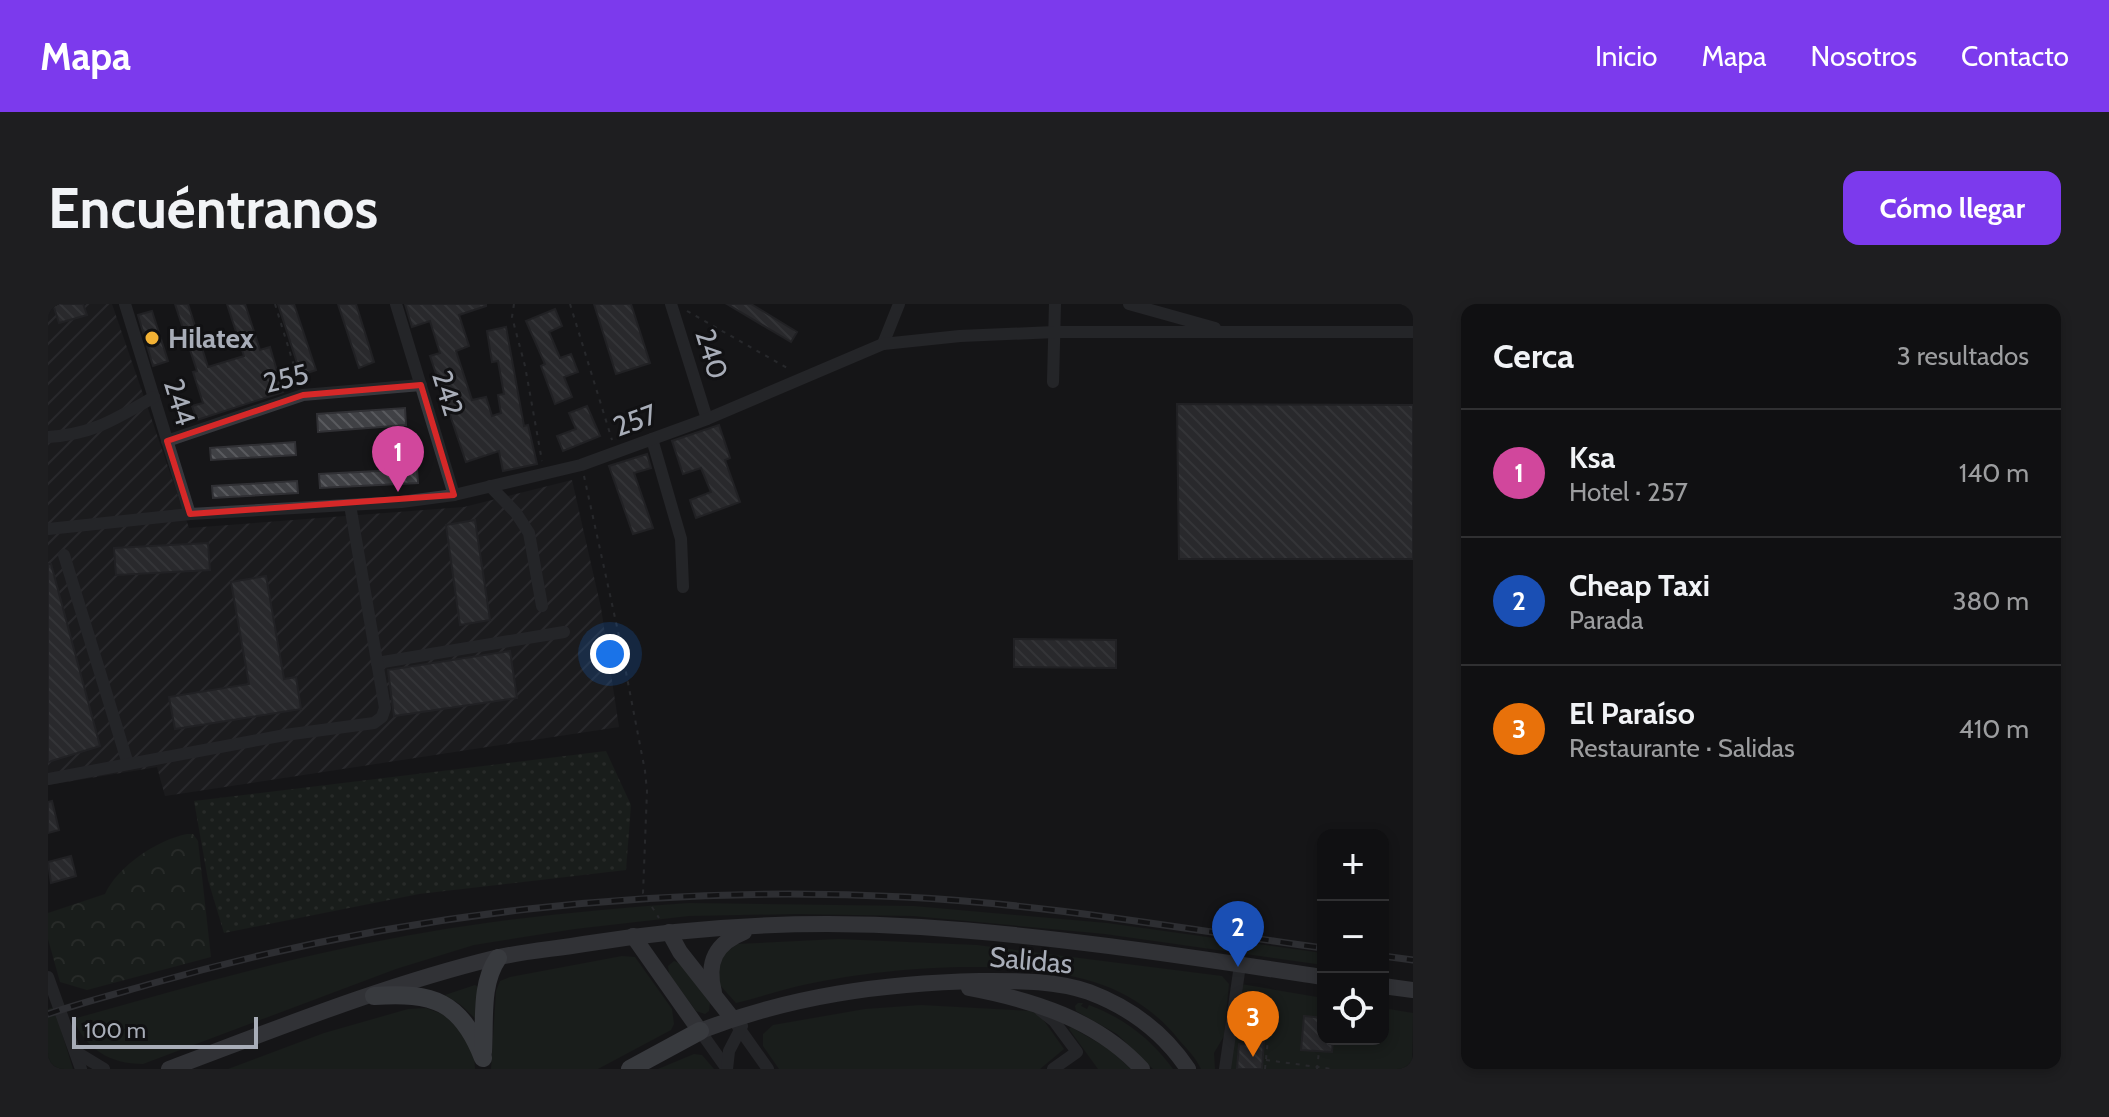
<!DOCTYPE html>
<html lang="es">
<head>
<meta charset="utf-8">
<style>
  :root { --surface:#101012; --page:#1e1e20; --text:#f1f3f6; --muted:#9c9d9f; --line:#303032; --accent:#7c3aed }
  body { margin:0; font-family:Cabin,sans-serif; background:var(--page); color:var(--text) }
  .controls { position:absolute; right:24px; bottom:24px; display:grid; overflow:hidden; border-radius:16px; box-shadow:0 4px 12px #0003 }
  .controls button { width:72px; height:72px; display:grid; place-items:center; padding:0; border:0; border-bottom:2px solid var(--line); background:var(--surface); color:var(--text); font:40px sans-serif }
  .scale { position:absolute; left:24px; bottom:20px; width:186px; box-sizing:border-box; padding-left:8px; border:4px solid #a8adb8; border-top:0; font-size:22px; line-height:28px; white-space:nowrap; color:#a8adb8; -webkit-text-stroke:6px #111113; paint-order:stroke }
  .you { position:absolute; left:562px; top:350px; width:28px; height:28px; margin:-20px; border:6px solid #fff; border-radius:50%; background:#1a73e8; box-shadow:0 0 0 12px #1a73e833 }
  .badge { display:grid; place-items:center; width:52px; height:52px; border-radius:50%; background:var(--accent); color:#fff; font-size:26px; font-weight:700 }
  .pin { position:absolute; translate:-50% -66px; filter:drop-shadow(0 2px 4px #0008) }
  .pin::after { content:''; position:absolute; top:42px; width:28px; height:24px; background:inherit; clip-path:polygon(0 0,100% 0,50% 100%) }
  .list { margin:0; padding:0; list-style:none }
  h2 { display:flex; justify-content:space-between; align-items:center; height:104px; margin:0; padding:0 32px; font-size:34px }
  h2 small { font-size:26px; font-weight:400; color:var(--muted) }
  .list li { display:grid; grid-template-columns:52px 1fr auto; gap:24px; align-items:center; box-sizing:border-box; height:128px; padding:0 32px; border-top:2px solid var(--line) }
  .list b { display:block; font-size:30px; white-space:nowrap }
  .list p { margin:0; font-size:26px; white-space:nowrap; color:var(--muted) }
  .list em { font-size:26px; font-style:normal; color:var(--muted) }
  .icon { flex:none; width:44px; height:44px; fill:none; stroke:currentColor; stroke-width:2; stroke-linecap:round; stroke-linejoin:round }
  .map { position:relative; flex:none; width:1365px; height:765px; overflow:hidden; border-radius:16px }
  header { display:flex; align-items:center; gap:48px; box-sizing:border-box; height:112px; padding:0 40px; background:var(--accent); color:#fff }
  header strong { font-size:38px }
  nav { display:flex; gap:44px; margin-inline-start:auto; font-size:28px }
  .intro { display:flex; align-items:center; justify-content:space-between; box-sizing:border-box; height:192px; padding:0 48px }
  h1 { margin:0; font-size:56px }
  .button { padding:20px 36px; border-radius:16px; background:var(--accent); color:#fff; font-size:28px; font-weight:700 }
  main { display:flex; gap:48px; padding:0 48px }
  aside { flex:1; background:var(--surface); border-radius:16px; box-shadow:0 4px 12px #0003 }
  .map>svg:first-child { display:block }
  .industrial { fill:url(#industrial-furrows) }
  .grass { fill:#1e261f }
  .forest { fill:url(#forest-crowns) }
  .garden { fill:url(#garden-dots) }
  .building { fill:url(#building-back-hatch); stroke:#303034; stroke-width:2 }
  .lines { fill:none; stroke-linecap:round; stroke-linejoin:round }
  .path { stroke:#3d3f44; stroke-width:2; stroke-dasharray:4 6; stroke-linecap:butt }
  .minor { stroke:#37383d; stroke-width:12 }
  .major { stroke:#53555c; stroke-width:16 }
  .highway { stroke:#63666e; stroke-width:18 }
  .rail-casing { stroke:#4a4c52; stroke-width:7 }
  .rail { stroke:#111113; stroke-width:4; stroke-dasharray:12; stroke-linecap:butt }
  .marked { fill:none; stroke:#d62828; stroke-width:6; stroke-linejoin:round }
  .poi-dot { fill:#f2b134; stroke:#111113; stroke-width:3 }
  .labels { text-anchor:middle; stroke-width:6; stroke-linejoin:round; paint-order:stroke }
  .poi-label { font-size:28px; font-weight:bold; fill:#a8adb8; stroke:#111113; text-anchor:start }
  .street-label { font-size:28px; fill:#a8adb8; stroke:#111113 }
</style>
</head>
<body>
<header>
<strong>Mapa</strong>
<nav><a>Inicio</a><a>Mapa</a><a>Nosotros</a><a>Contacto</a></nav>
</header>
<div class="intro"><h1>Encuéntranos</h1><a class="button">Cómo llegar</a></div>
<main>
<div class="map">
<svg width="1365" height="765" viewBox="0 0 1365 765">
  <defs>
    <pattern id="industrial-furrows" width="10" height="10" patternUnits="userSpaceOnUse" patternTransform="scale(2)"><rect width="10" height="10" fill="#222225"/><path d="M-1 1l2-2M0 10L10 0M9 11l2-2" fill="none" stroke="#3f3f43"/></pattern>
    <pattern id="forest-crowns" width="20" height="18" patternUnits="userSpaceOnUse" patternTransform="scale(2)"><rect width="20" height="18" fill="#1e261f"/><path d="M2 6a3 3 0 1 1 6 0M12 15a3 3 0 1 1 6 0" fill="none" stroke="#3c433d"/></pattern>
    <pattern id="garden-dots" width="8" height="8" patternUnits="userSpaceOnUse" patternTransform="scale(2)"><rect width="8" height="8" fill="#1e261f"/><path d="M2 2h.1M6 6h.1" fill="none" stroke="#3c433d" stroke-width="1.8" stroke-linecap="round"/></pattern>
    <pattern id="building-back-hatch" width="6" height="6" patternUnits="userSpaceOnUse" patternTransform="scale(2)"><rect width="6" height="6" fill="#404145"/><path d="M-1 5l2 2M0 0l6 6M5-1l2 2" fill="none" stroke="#595a5e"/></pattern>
  </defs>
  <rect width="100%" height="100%" fill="#161618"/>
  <polygon class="industrial" points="0,0 64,0 141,224 416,203 524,176 553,304 571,423 117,492 109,463 0,481"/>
  <g class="grass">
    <path d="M 641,599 L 866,602 L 1059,619 L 1275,649 L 1275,661 L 1057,630 L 865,612 L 748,610 L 641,612 L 527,625 L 426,641 L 348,665 L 95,760 C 62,760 38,745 25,715 C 142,682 260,648 380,628 C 467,613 554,605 641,599 Z"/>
    <path d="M 790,635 L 929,641 L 1174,672 L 1181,680 L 1176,732 L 1166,749 L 1167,765 L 1153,765 C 1148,754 1139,745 1131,736 C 1110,709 1079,688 1046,678 C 969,653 838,663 760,680 C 736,685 712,693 688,699 L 671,680 L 669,655 L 689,640 Z"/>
    <polygon points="574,652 587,653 624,705 626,720 623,726 550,765 443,765 448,687 452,677 462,673"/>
    <polygon points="626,657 634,660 662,699 661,707 657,710 648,707 621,670 620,662"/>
    <polygon points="1193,680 1275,694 1275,735 1335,735 1335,704 1365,709 1364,765 1181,765"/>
    <polygon points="427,681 433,685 431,718 413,701 397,691"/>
    <path d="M 1030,699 L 1035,699 L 1033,702 L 1039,705 L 1041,701 C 1076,714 1103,735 1125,765 L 1105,765 L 1069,730 L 1028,707 L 1027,702 Z"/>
    <polygon points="873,701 982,707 992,711 1016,745 992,765 731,765 715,742 715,730 725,721 817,705"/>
    <polygon points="6,703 25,765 0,765 0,705"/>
    <polygon points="378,704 402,713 426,748 427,765 180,765 276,729 360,705"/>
    <polygon points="1023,723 1061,745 1083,765 1050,765 1021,725"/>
    <polygon points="646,750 654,751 666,765 610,765"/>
  </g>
  <path class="forest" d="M 139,530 L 145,530 L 150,537 L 163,653 L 39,686 L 12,678 L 0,635 L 0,609 L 57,590 C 70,562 109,536 139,530 Z"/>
  <polygon class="garden" points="558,447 583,501 578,566 371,590 176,629 160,576 146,497"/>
  <g class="building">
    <polygon points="5,0 35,0 39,11 11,19"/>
    <polygon points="127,0 140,0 160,63 196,52 179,0 197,0 212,46 222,43 235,88 149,116 144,102 155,99 145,68 149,67"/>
    <polygon points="230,0 246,0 268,66 253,71"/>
    <polygon points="290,0 308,0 326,58 311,64"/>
    <polygon points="357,0 438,0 438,2 411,11 421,42 408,47 424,96 438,93 444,112 453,109 450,91 456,90 450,57 444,58 439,27 458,23 476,122 480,121 489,160 455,167 451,147 418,158 382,52 392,49 382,17 364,23"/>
    <polygon points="546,0 583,0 602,59 568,70"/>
    <polygon points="679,0 703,0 749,28 743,38"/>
    <polygon points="507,5 514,22 501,28 512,54 523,50 530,68 516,73 524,93 507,100 493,62 497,60 478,17"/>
    <polygon points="104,7 120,57 105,62 90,11"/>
    <polygon points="1129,100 1365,101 1365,255 1131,255"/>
    <polygon points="539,102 552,132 515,147 509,132 528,125 521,109"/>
    <polygon points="357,104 358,121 270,128 269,110"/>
    <polygon points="671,121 682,154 677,156 692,198 648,214 642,196 663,188 653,164 635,170 624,137"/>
    <polygon points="247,138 248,151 163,156 162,144"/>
    <polygon points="599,150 603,164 586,169 605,224 585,230 561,162"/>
    <polygon points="369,165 370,179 272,184 271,170"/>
    <polygon points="249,177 250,189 165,194 164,182"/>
    <polygon points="427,216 442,316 412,321 398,221"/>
    <polygon points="160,239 162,266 68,271 66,244"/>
    <polygon points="0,260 3,260 52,442 0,458"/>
    <polygon points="218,272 236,375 248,373 253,405 127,425 121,393 201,380 183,278"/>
    <polygon points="966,335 1068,336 1068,364 966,363"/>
    <polygon points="462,347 469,394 346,412 340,366"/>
    <polygon points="4,497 11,526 0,529 0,498"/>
    <polygon points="23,552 28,572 3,579 0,558"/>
    <polygon points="1210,709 1218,710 1214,765 1189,765 1191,740 1203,741 1204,736 1207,736"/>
    <polygon points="1256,712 1275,714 1275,735 1285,736 1284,748 1253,746"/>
  </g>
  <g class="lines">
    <g class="path">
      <polyline points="227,0 251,78"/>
      <polyline points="466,0 464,13 477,62 494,157"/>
      <polyline points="522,0 564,136"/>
      <polyline points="639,7 741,65"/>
      <polyline points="536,172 571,332 597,467 599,487 595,589 611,614"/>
      <polyline points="1218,756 1284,765"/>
      <polyline points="1217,765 1220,735"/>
      <polyline points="1269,765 1271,747"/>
    </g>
    <g class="minor">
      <polyline points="77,0 142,210"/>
      <polyline points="348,0 406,191"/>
      <polyline points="623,0 659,115"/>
      <polyline points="1081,0 1167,24"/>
      <polyline points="835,40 851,0"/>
      <polyline points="1005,78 1007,0"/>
      <path d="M 0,133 C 46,130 67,115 106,93"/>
      <polyline points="604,135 633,235 635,283"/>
      <polyline points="119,137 255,91 373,81"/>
      <polyline points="442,182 468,209 481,229 494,302"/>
      <polyline points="0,225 142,210 353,198 406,191 533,161 659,115 835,40 912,32 1007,28 1365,28"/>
      <polyline points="16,251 80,460"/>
      <polyline points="329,359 516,328"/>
      <polyline points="0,475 237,431 326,419 334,413 337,404 302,201"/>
      <polyline points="0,673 33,765"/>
      <polyline points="992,706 1006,717 1029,748 1005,765"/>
      <polyline points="684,714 720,765"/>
      <polyline points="652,727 679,765"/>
      <polyline points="28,748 56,765"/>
      <polyline points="679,765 681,747 694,722"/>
      <polyline points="1177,765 1192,661"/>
    </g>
    <g class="major">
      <polyline points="621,628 632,648 684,714"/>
      <path d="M 585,632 L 652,727 C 743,692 835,679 932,677 C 968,677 1006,676 1041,688 C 1081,703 1116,729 1140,765"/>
      <polyline points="1335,682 1365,686"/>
      <path d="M 921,684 C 985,696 1049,716 1094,765"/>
      <path d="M 666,688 C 658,658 668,639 696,628"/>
      <path d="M 121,765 C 228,725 336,681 447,654 C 476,647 507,645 536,640 C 646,622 762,616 873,623 C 1008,632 1142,653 1275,673"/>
    </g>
    <g class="highway">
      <path d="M 326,692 C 385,688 413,697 435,754"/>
      <path d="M 435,748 C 437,716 432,680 450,654"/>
      <polyline points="582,765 652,727"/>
    </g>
    <g class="rail-casing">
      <g id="rail">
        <polyline points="1335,652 1365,656"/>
        <path d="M 0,710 C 35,698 71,689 106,679 C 349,610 604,580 857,593 C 997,600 1136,625 1275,644"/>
      </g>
    </g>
    <use href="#rail" class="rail"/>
  </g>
  <path d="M0 0H1365V765H0ZM 373,81 L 406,191 L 142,210 L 119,137 L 255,91 Z" fill="#161618" fill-opacity=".55" fill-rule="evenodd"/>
  <path class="marked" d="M 373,81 L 406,191 L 142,210 L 119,137 L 255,91 Z"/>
  <circle class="poi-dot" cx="104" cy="34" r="8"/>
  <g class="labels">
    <g class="poi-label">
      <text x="120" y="44">Hilatex</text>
    </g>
    <g class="street-label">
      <text transform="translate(664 50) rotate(73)" y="10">240</text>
      <text transform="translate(238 74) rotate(-14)" y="10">255</text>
      <text transform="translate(400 89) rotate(73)" y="10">242</text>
      <text transform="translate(132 98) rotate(73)" y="10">244</text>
      <text transform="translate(587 116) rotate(-20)" y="10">257</text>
      <text transform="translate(983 656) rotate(5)" y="10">Salidas</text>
    </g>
  </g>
</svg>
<div class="controls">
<button>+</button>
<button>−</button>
<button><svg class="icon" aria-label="locate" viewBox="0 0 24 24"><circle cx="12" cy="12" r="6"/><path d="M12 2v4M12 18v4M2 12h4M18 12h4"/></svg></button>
</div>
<div class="scale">100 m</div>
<div class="you"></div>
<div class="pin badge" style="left:350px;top:188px;background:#d1479c">1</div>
<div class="pin badge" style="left:1190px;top:663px;background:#1a4fb4">2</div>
<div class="pin badge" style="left:1205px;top:753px;background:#e8710a">3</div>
</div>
<aside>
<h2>Cerca<small>3 resultados</small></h2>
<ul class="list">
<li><span class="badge" style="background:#d1479c">1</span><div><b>Ksa</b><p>Hotel · 257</p></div><em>140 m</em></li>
<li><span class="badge" style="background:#1a4fb4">2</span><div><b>Cheap Taxi</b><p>Parada</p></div><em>380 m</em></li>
<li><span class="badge" style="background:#e8710a">3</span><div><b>El Paraíso</b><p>Restaurante · Salidas</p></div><em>410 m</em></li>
</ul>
</aside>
</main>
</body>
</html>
